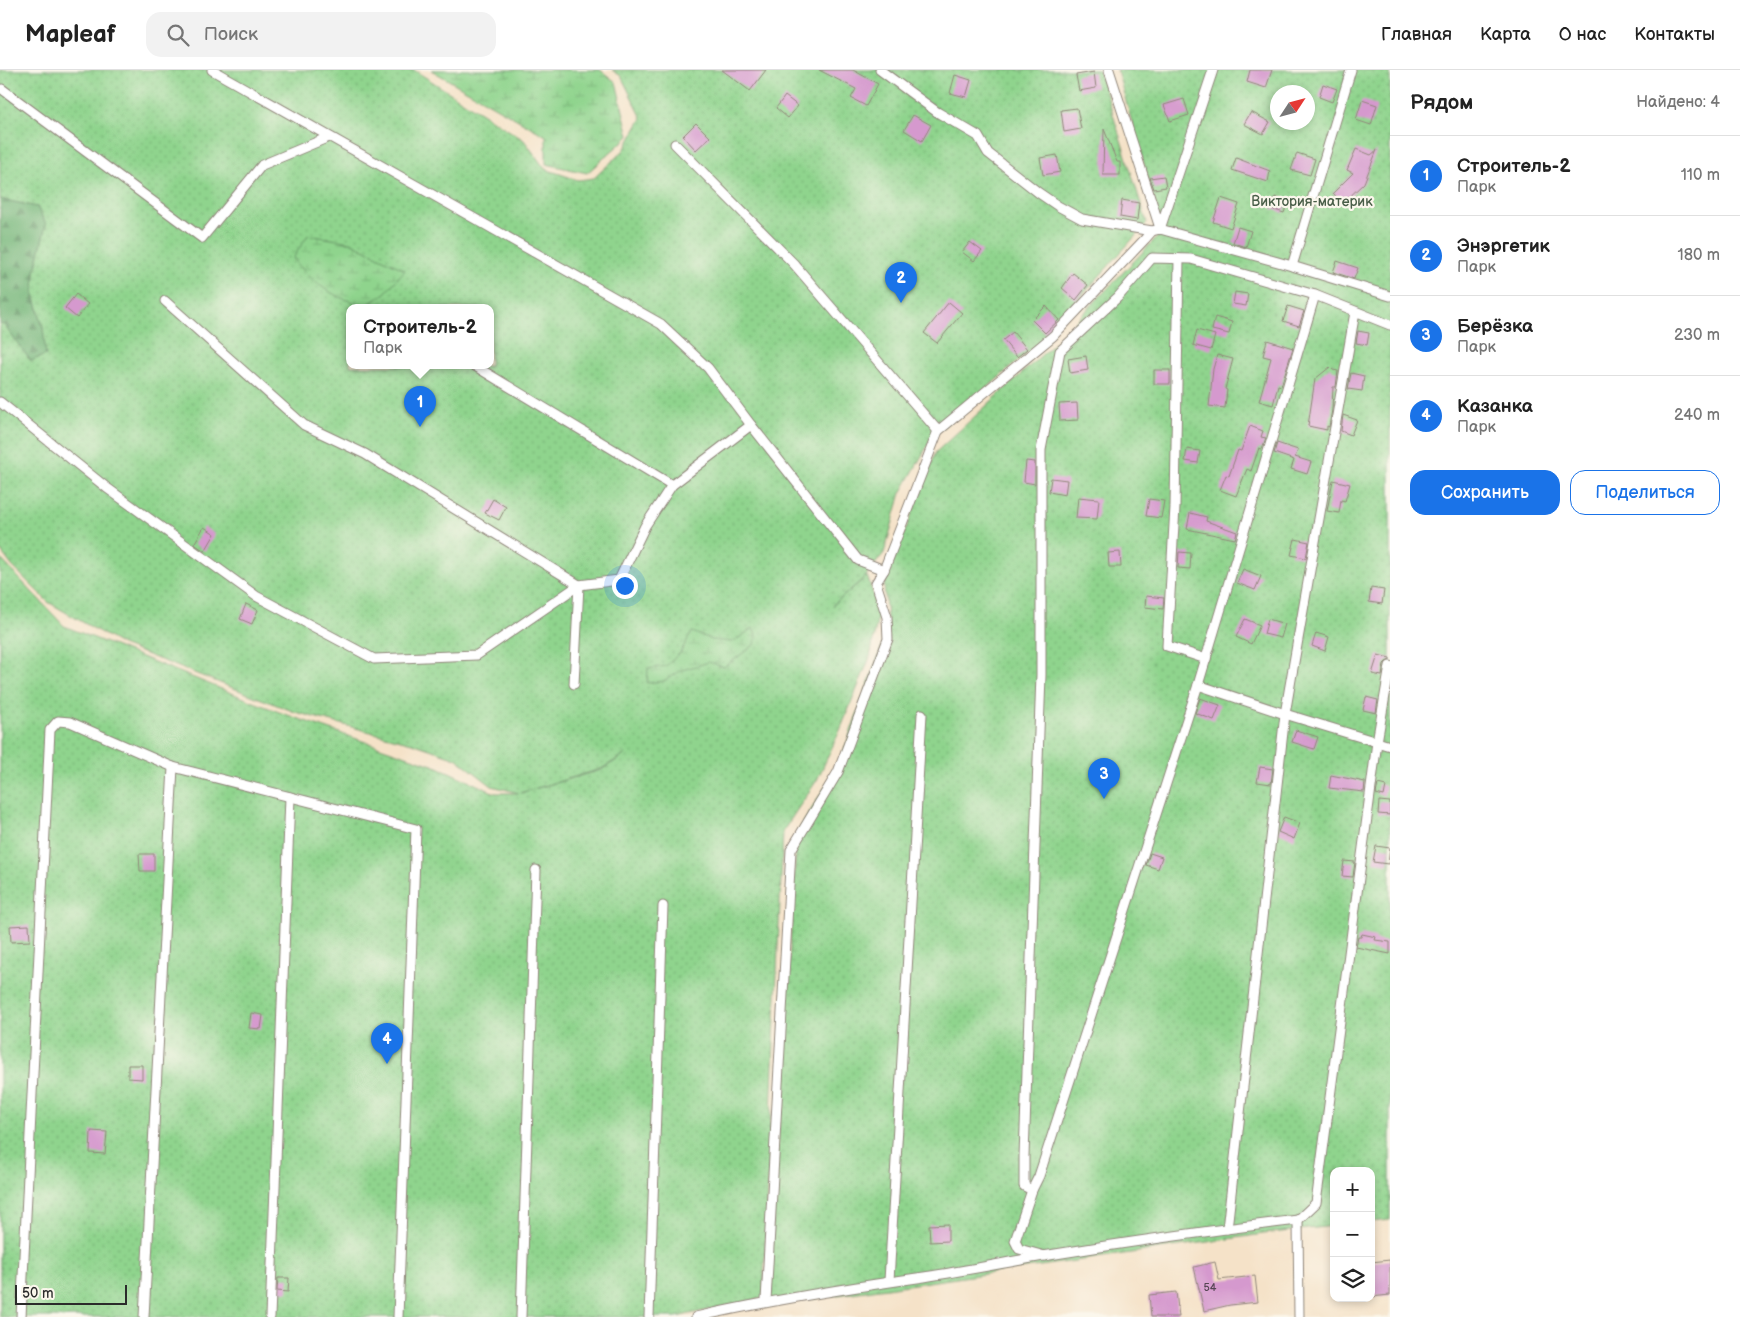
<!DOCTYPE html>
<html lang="ru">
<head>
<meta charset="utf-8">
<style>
  :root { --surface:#fff; --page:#f2f2f2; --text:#222; --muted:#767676; --line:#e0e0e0; --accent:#1a73e8 }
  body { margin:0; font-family:"Balsamiq Sans",sans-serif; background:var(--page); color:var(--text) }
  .controls { position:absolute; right:15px; bottom:15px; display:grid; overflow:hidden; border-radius:10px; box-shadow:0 2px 8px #0003 }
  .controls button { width:45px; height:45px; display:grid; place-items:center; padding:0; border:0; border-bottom:1px solid var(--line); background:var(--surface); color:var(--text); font:25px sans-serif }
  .compass { position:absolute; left:1270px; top:15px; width:45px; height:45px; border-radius:50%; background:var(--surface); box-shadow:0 2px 8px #0003; rotate:54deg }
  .scale { position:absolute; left:15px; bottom:12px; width:112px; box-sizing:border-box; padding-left:5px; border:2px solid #2b2b2b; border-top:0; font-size:14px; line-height:18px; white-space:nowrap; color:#2b2b2b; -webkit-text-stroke:4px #fbf7ec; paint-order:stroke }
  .you { position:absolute; left:624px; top:515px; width:18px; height:18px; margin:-12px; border:4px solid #fff; border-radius:50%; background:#1a73e8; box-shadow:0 0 0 8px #1a73e833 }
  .badge { display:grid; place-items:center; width:32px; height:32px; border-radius:50%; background:var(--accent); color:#fff; font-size:16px; font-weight:700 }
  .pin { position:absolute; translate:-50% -41px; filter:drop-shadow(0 1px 2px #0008) }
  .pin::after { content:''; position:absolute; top:26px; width:18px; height:15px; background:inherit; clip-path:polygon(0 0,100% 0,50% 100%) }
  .popup { position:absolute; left:346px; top:234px; width:148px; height:65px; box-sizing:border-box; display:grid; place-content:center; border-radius:10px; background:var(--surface); filter:drop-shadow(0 1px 4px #0005); font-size:16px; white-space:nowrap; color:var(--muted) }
  .popup b { font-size:19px; color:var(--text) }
  .popup::after { content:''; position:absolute; left:50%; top:100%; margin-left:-10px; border:10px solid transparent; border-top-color:var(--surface) }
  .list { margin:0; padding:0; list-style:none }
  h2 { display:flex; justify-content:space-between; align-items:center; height:65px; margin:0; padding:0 20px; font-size:21px }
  h2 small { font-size:16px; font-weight:400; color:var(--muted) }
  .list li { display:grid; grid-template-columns:32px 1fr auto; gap:15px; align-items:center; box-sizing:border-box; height:80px; padding:0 20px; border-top:1px solid var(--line) }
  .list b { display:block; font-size:19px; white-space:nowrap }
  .list p { margin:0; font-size:16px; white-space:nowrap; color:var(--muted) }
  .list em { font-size:16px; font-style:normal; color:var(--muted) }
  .actions { display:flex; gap:10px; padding:15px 20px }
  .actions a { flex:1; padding:11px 0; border:1px solid var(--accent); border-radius:15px; text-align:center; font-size:18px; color:var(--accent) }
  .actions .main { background:var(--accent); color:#fff }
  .icon { flex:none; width:28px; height:28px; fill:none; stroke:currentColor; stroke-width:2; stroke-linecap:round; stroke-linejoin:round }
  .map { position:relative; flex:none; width:1390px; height:1247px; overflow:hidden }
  header { display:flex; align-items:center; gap:30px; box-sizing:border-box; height:70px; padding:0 25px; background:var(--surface); border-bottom:1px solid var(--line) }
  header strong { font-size:24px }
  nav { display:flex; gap:28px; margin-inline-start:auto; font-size:18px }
  .search { width:350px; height:45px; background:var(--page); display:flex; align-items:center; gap:12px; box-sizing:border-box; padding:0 18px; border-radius:15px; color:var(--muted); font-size:19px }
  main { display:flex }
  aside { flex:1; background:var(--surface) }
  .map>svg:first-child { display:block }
  .green { fill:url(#green-dots); stroke:#5d805c; fill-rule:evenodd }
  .forest { fill:url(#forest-firs); stroke:#4f7052 }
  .wetland { fill:url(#wetland-marsh); stroke:#5d805c }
  .building { fill:#d599ce }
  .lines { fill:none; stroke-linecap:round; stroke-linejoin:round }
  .lane-casing { stroke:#90867a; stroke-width:11 }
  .lane { stroke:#fff; stroke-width:9 }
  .labels { text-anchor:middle; stroke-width:4.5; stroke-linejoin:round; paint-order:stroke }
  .number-label { font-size:11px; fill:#564654 }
  .park-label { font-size:14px; fill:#495e48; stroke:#fbf7ec }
</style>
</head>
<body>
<header>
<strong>Mapleaf</strong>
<div class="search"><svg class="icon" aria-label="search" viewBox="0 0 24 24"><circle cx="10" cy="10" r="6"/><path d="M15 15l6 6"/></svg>Поиск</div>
<nav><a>Главная</a><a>Карта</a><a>О нас</a><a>Контакты</a></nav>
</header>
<main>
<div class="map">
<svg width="1390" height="1247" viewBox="0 0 1390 1247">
  <defs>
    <pattern id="green-dots" width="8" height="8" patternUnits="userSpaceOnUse" patternTransform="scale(1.25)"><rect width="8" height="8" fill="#8fd48d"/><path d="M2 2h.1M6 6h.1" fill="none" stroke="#7cb67a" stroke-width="1.8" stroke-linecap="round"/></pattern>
    <pattern id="forest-firs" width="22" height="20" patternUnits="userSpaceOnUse" patternTransform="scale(1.25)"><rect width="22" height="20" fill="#73b678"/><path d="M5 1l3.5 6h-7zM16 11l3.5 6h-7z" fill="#5f9463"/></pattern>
    <pattern id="wetland-marsh" width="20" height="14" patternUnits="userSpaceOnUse" patternTransform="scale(1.25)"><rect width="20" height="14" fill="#8fd48d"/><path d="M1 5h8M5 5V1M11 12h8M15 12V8" fill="none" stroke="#7cb67a"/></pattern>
  </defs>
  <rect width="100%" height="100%" fill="#fbf7ec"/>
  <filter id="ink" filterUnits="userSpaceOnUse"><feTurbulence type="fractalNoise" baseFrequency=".02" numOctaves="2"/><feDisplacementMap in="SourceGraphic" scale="10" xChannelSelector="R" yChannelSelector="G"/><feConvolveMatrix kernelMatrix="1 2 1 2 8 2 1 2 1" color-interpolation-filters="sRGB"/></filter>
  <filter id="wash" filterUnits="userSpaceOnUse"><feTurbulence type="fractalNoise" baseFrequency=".0096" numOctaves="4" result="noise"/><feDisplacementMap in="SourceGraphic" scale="20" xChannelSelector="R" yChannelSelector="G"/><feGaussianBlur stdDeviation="1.12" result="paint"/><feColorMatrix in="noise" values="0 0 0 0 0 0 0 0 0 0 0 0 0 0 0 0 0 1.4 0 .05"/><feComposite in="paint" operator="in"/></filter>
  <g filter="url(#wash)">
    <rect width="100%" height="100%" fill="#f5e2c8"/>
    <g class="green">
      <path d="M 0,0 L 414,0 L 524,70 L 545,99 L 578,110 L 594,108 L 624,80 L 642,48 L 621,6 L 612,0 L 1099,0 L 1147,153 L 1046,266 L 933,366 L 901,423 L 884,483 L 865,507 L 832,536 L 867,506 L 879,541 L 870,587 L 841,658 L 817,710 L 783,761 L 763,1228 L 676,1247 L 0,1247 L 0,488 L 64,556 L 279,642 L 438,697 L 495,723 L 519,723 L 492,716 L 456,688 L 412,673 L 295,642 L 122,575 L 48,532 L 12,496 L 0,480 L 0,255 L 3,254 L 31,291 L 43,258 L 34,224 L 35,201 L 46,154 L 37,137 L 0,129 ZM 350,238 L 490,238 L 490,296 L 350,296 ZM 626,684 L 601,700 L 520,723 L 601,699 Z"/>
      <path d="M 1117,0 L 1390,0 L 1390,1150 L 1371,1152 L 1371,1101 L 1334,1101 L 1334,1156 L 1263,1164 L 768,1235 L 797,763 L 839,694 L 888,559 L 884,515 L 936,382 L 1057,271 L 1158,166 L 1153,160 L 1160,150 ZM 1278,22 L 1308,22 L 1308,52 L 1278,52 Z"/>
    </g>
    <polygon class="forest" points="0,129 37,137 46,154 35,201 34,224 43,258 46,285 31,291 3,254 0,255"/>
    <g class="wetland">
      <polygon points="431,0 600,0 616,12 629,66 587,103 546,94 546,66"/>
      <path d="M 308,165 L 350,172 L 405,200 L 385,223 L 367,235 C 335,230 312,213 293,188 Z"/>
      <polygon points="753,558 756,565 754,575 724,597 709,592 682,600 664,611 647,613 648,599 666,596 680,583 692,562 712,570 733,572"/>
    </g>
    <g id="blocks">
      <g class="building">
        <polygon points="722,0 766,0 750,21"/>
        <polygon points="819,0 853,0 878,14 866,36 851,28 856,19"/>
        <polygon points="1250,0 1272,0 1266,18 1247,12"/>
        <polygon points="1094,2 1096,18 1079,21 1076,5"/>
        <polygon points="955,5 971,10 966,27 950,23"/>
        <polygon points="1323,14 1337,19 1332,32 1319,27"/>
        <polygon points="785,26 798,36 788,48 776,38"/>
        <polygon points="1184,29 1189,45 1170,51 1164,35"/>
        <polygon points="1362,30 1377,35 1371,55 1356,50"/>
        <polygon points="1077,38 1081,59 1064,62 1061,40"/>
        <polygon points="1251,42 1270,52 1263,64 1244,54"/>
        <polygon points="913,45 931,55 922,71 904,60"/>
        <polygon points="696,53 710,67 696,80 683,66"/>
        <polygon points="1104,59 1117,92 1120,92 1120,105 1103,105"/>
        <polygon points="1356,79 1371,85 1377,80 1364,113 1343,133 1333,123 1353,103 1347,100"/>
        <polygon points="1297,83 1315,89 1310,105 1291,100"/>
        <polygon points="1057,85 1060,102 1043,105 1040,88"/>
        <polygon points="1236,88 1270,101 1268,112 1232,100"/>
        <polygon points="1164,106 1166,117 1154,119 1150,108"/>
        <polygon points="1275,127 1288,131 1284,143 1272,139"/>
        <polygon points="1221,128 1239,134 1231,158 1213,152"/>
        <polygon points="1122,130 1139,133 1137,150 1120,147"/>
        <polygon points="1238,157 1251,161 1246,177 1233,173"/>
        <polygon points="970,172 982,181 974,191 962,182"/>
        <polygon points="1337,191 1358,198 1354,209 1333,202"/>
        <polygon points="1073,203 1088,215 1076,230 1062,218"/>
        <polygon points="1235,222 1248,224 1246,236 1233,234"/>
        <polygon points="76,224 88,234 77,248 65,238"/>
        <polygon points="949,232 962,243 937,273 924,263"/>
        <polygon points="1046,236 1059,250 1045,263 1032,250"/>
        <polygon points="1288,236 1304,241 1299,256 1283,251"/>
        <polygon points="1215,247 1232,252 1229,264 1212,260"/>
        <polygon points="1197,260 1215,265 1211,280 1193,275"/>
        <polygon points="1358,261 1369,263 1367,275 1356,273"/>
        <polygon points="1013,262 1027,279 1017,287 1003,270"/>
        <polygon points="1267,270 1293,278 1281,316 1278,315 1273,335 1259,331 1271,288 1263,286"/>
        <polygon points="1217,285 1233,289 1225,319 1227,320 1225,338 1209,336 1213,299"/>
        <polygon points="1086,286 1088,300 1070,303 1068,289"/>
        <polygon points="1330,297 1333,300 1338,301 1336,317 1333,317 1332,340 1329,357 1327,356 1327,360 1308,356 1315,309"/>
        <rect x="1154" y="300" width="16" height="14"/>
        <polygon points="1351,303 1364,306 1362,321 1348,319"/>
        <polygon points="1077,333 1078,350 1060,351 1059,334"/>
        <polygon points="1343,345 1357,350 1351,365 1341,361"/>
        <polygon points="1250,356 1263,361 1261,367 1266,368 1262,379 1259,378 1251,401 1247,399 1236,426 1220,420 1226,405 1229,406 1238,380 1241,381"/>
        <polygon points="1277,373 1298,380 1295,387 1311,392 1307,404 1291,399 1294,390 1274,383"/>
        <polygon points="1187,379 1200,381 1198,393 1185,391"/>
        <polygon points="1026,391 1035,392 1035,414 1024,412"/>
        <polygon points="1051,408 1067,410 1065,425 1049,422"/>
        <polygon points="1333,410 1350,414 1345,431 1341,430 1339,443 1327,441"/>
        <polygon points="1078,427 1099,429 1097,449 1076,448"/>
        <polygon points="493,429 506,437 499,450 485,443"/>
        <polygon points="1149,429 1164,431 1161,448 1146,446"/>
        <polygon points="1190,443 1207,447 1206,451 1237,462 1235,469 1187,459"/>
        <polygon points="204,457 215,464 205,481 194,474"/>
        <polygon points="1295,469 1309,472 1306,488 1291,485"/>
        <polygon points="1120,482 1121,497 1109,497 1108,483"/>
        <polygon points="1179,482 1191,483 1190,499 1178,498"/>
        <polygon points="1243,499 1261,506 1255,520 1237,513"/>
        <polygon points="1371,518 1384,520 1382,534 1369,532"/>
        <polygon points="1146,526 1164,528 1163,539 1145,537"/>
        <polygon points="246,534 258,540 252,554 240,549"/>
        <polygon points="1245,549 1260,555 1251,574 1236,567"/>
        <polygon points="1268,549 1285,554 1281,568 1264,564"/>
        <polygon points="1316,563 1329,567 1325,581 1312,576"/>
        <polygon points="1378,585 1390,588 1390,590 1386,592 1384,594 1382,606 1372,604"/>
        <polygon points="1366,627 1378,630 1376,643 1363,640"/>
        <polygon points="1200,628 1220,635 1214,650 1195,643"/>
        <polygon points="1296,660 1318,667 1314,679 1292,672"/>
        <polygon points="1260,697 1273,699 1271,714 1257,712"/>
        <polygon points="1331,705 1365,712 1364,722 1329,718"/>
        <polygon points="1378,714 1386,716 1384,726 1376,724"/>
        <polygon points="1379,731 1390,732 1390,745 1378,744"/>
        <polygon points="1284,747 1300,753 1294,769 1278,762"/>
        <polygon points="1376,776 1390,778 1388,794 1373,792"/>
        <polygon points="1150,783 1162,787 1158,799 1146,795"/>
        <polygon points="139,784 154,784 154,801 140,801"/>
        <polygon points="1344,791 1355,792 1353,807 1342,806"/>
        <polygon points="29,855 30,871 11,872 10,856"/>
        <polygon points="1362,864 1376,867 1375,870 1390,872 1390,884 1356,877 1358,867 1361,867"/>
        <polygon points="251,943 263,945 261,959 249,958"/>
        <polygon points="128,995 142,995 142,1009 128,1008"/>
        <polygon points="91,1061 107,1062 105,1084 90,1083"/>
        <polygon points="948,1154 948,1171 930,1172 929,1155"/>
        <polygon points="1390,1190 1390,1225 1371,1227 1371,1192"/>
        <polygon points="1215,1192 1219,1210 1255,1206 1258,1232 1230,1235 1204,1241 1194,1197"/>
        <polygon points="278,1208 289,1208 288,1222 277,1221"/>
        <polygon points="1176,1222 1179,1247 1151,1247 1149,1225"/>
      </g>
    </g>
  </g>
  <g filter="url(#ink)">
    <use href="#blocks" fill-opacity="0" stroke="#90867a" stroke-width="1"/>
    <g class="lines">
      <g class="lane-casing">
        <g id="lane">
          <polyline points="212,0 661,254 708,298 751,355 858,490 884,500"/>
          <polyline points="880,0 937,42 978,66 988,83 1039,123 1058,136 1082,149 1152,161"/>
          <polyline points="1109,0 1160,158"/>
          <polyline points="2,19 202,168 262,95 329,67"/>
          <polyline points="675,74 794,194 938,361"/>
          <polyline points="1160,159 1213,0"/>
          <polyline points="1179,189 1175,437 1167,576 1206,589"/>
          <polyline points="1292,196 1351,0"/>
          <polyline points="165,231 304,355 365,384 579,515 574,614"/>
          <polyline points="475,296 672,415"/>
          <polyline points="0,332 107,418 256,526 374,589 477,585 579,515 619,510 645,456 672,415 751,355"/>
          <polyline points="1198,615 1285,644 1390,676"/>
          <polyline points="1032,1120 1024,1116 1024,1086 1041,605 1041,380 1060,281 1118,227 1152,188 1191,189 1315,225 1390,255"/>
          <polyline points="1298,1150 1316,1133 1377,672 1390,596"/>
          <polyline points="1227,1159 1285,644 1355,242"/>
          <polyline points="1045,1186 1019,1179 1015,1171 1032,1120 1039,1106 1198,615 1315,225"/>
          <polyline points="889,1211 922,644"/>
          <polyline points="766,1231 791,780 838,702 888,569 887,547 876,513 884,500 938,361 1053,266 1145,169 1152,161 1160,159 1292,196 1390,226"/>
          <polyline points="21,1247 50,660 58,651 70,652 173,697 416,759 398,1247"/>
          <polyline points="144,1247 173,697"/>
          <polyline points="270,1247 290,727"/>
          <polyline points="521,1247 536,800"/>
          <polyline points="649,1247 663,836"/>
          <path d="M 696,1247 C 772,1230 847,1218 924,1207 C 964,1201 1003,1193 1043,1186 C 1128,1172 1213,1160 1298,1150 L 1299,1247"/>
        </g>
      </g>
      <use href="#lane" class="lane"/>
    </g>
  </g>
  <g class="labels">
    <g class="number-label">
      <text x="1210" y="1221">54</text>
    </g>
    <g class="park-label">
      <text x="1312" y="136">Виктория-материк</text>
    </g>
  </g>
</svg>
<div class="controls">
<button>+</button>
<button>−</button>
<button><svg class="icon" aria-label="layers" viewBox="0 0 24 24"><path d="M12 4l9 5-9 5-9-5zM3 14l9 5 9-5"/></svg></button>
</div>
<svg class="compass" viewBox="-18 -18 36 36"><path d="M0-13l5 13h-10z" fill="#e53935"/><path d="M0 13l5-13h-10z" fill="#767676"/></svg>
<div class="scale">50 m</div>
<div class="you"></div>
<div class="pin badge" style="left:420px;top:357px">1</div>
<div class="popup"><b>Строитель-2</b>Парк</div>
<div class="pin badge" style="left:901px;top:233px">2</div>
<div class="pin badge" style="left:1104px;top:729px">3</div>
<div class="pin badge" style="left:387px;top:994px">4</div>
</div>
<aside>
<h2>Рядом<small>Найдено: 4</small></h2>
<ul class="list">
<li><span class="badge">1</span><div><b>Строитель-2</b><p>Парк</p></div><em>110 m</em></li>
<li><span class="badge">2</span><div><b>Энэргетик</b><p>Парк</p></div><em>180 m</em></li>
<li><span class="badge">3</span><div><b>Берёзка</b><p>Парк</p></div><em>230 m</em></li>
<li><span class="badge">4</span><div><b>Казанка</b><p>Парк</p></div><em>240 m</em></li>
</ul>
<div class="actions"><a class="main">Сохранить</a><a>Поделиться</a></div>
</aside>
</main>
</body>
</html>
